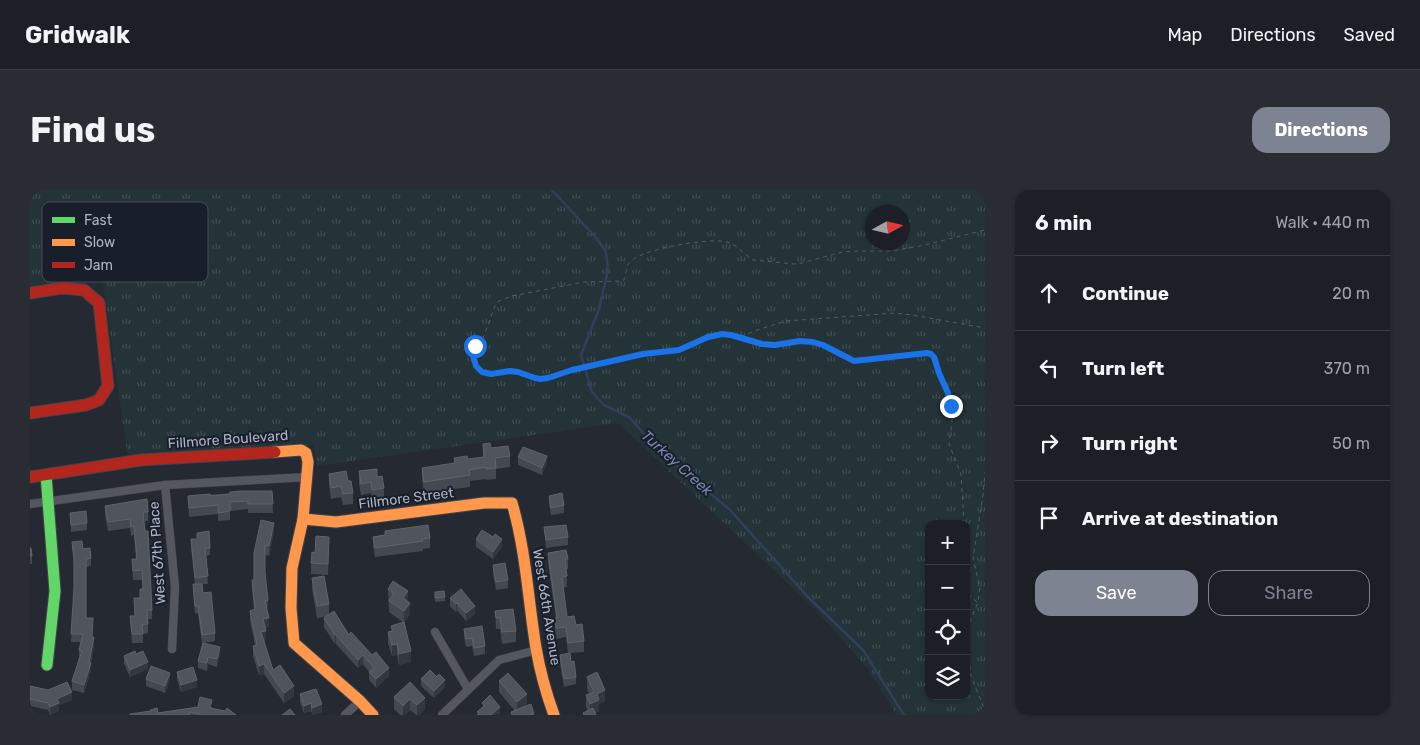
<!DOCTYPE html>
<html lang="en">
<head>
<meta charset="utf-8">
<style>
  :root { --surface:#1c1f25; --page:#292c32; --text:#f1f3f6; --muted:#a0a2a7; --line:#3a3d42; --accent:#7d8390 }
  body { margin:0; font-family:Rubik,sans-serif; background:var(--page); color:var(--text) }
  .controls { position:absolute; right:15px; bottom:15px; display:grid; overflow:hidden; border-radius:10px; box-shadow:0 1px 4px #0004 }
  .controls button { width:45px; height:45px; display:grid; place-items:center; padding:0; border:0; border-bottom:1px solid var(--line); background:var(--surface); color:var(--text); font:25px sans-serif }
  .compass { position:absolute; left:835px; top:15px; width:45px; height:45px; border-radius:50%; background:var(--surface); box-shadow:0 1px 4px #0004; rotate:82deg }
  .stop { position:absolute; width:15px; height:15px; margin:-11px; border:4px solid #1a73e8; border-radius:50%; background:#fff }
  .stop.end { background:#1a73e8; border-color:#fff; box-shadow:0 1px 5px #0008 }
  .list { margin:0; padding:0; list-style:none }
  h2 { display:flex; justify-content:space-between; align-items:center; height:65px; margin:0; padding:0 20px; font-size:21px }
  h2 small { font-size:16px; font-weight:400; color:var(--muted) }
  .list li { display:grid; grid-template-columns:32px 1fr auto; gap:15px; align-items:center; box-sizing:border-box; height:75px; padding:0 20px; border-top:1px solid var(--line) }
  .list b { display:block; font-size:19px; white-space:nowrap }
  .list em { font-size:16px; font-style:normal; color:var(--muted) }
  .actions { display:flex; gap:10px; padding:15px 20px }
  .actions a { flex:1; padding:11px 0; border:1px solid var(--accent); border-radius:15px; text-align:center; font-size:18px; color:var(--accent) }
  .actions .main { background:var(--accent); color:#fff }
  .icon { flex:none; width:28px; height:28px; fill:none; stroke:currentColor; stroke-width:2; stroke-linecap:round; stroke-linejoin:round }
  .map { position:relative; flex:none; width:955px; height:525px; overflow:hidden; border-radius:15px }
  header { display:flex; align-items:center; gap:30px; box-sizing:border-box; height:70px; padding:0 25px; background:var(--surface); border-bottom:1px solid var(--line) }
  header strong { font-size:24px }
  nav { display:flex; gap:28px; margin-inline-start:auto; font-size:18px }
  .intro { display:flex; align-items:center; justify-content:space-between; box-sizing:border-box; height:120px; padding:0 30px }
  h1 { margin:0; font-size:35px }
  .button { padding:12px 22px; border-radius:15px; background:var(--accent); color:#fff; font-size:18px; font-weight:700 }
  main { display:flex; gap:30px; padding:0 30px }
  aside { flex:1; background:var(--surface); border-radius:15px; box-shadow:0 1px 4px #0004 }
  .map>svg:first-child { display:block }
  .grass { fill:url(#grass-tufts); fill-rule:evenodd }
  .lines { fill:none; stroke-linecap:round; stroke-linejoin:round }
  .stream { stroke:#333f59; stroke-width:2.5 }
  .street-casing { stroke:#41444a; stroke-width:9 }
  .fast-casing { stroke:#41444a; stroke-width:13 }
  .slow-casing { stroke:#41444a; stroke-width:13 }
  .jam-casing { stroke:#41444a; stroke-width:13 }
  .path { stroke:#575c63; stroke-width:1; stroke-dasharray:4 4; stroke-linecap:butt }
  .street { stroke:#54575f; stroke-width:8 }
  .fast { stroke:#63d668; stroke-width:11 }
  .slow { stroke:#ff974d; stroke-width:11 }
  .jam { stroke:#b3261e; stroke-width:11 }
  .wall { fill:#444851 }
  .shaded-wall { fill:#33373f }
  .building { fill:#4f545d; stroke:#5e636d }
  .route { stroke:#1a73e8; stroke-width:6 }
  .labels { text-anchor:middle; stroke-width:4; stroke-linejoin:round; paint-order:stroke }
  .street-label { font-size:14px; fill:#adb4c3; stroke:#191e2b }
  .water-label { font-size:15px; font-style:italic; fill:#7687ab; stroke:#191e2b }
  .key { fill:#191e2b; stroke:#454b59; stroke-width:1 }
  .key-label { font-size:14px; fill:#adb4c3 }
</style>
</head>
<body>
<header>
<strong>Gridwalk</strong>
<nav><a>Map</a><a>Directions</a><a>Saved</a></nav>
</header>
<div class="intro"><h1>Find us</h1><a class="button">Directions</a></div>
<main>
<div class="map">
<svg width="955" height="525" viewBox="0 0 955 525">
  <defs>
    <pattern id="grass-tufts" width="24" height="20" patternUnits="userSpaceOnUse" patternTransform="scale(1.25)"><rect width="24" height="20" fill="#233337"/><path d="M3 7l-1-3M5 7V3M7 7l1-3M15 17l-1-3M17 17v-4M19 17l1-3" fill="none" stroke="#404e52"/></pattern>
  </defs>
  <rect width="100%" height="100%" fill="#252931"/>
  <path class="grass" d="M 0,0 L 955,0 L 955,525 L 867,525 L 838,479 L 787,421 L 588,233 L 287,276 L 283,255 L 98,268 L 72,85 L 0,96 ZM 842,22 L 872,22 L 872,52 L 842,52 ZM 899,334 L 936,334 L 936,506 L 899,506 Z"/>
  <g class="lines">
    <polyline class="stream" points="522,0 567,49 576,62 578,80 569,119 551,165 562,202 574,215 599,227 628,260 700,320 778,407 833,460 874,525"/>
    <g class="street-casing">
      <g id="street">
        <polyline points="135,295 145,397 142,459"/>
        <polyline points="0,314 135,295 277,287"/>
        <polyline points="405,442 438,499"/>
        <polyline points="315,525 330,511"/>
        <polyline points="412,525 469,470 507,460"/>
      </g>
    </g>
    <g class="fast-casing">
      <polyline id="fast" points="16,285 25,401 17,475"/>
    </g>
    <g class="slow-casing">
      <g id="slow">
        <polyline points="245,262 271,260 276,263 278,272 273,329 262,378 261,418 264,453 330,511 343,525"/>
        <path d="M 273,329 L 306,332 L 454,313 L 482,313 C 496,361 498,409 506,458 C 510,481 516,503 524,525"/>
      </g>
    </g>
    <g class="jam-casing">
      <g id="jam">
        <polyline points="0,103 32,98 54,100 69,113 78,196 69,210 56,215 0,223"/>
        <polyline points="0,287 111,270 245,262"/>
      </g>
    </g>
    <g class="path">
      <polyline points="711,147 727,140 756,131 865,123 882,125 955,138"/>
      <path d="M 934,334 L 931,284 L 919,254 L 922,232 L 921,216 L 917,203 L 909,183 L 906,171 L 901,164 L 897,163 L 824,171 L 793,155 L 783,152 L 770,151 L 745,155 L 732,154 L 692,144 L 678,147 L 649,160 L 613,164 L 542,181 L 518,188 L 505,188 L 488,182 L 480,181 L 457,184 L 449,180 L 446,176 L 443,163 L 445,156 L 453,148 L 455,143 L 466,113 L 469,111 L 482,106 L 554,92 L 592,91 L 594,90 C 596,85 596,76 600,72 C 611,59 681,47 697,52 C 708,55 713,64 723,70 L 764,74 L 772,73 L 812,62 L 825,61 L 862,61 L 890,56 L 955,40"/>
      <polyline points="936,396 939,405 947,412"/>
      <polyline points="954,525 954,518 941,486 937,447 938,437 948,412 950,398 943,368 953,305 955,282"/>
    </g>
    <use href="#street" class="street"/>
    <use href="#fast" class="fast"/>
    <use href="#slow" class="slow"/>
    <use href="#jam" class="jam"/>
  </g>
  <g class="wall">
    <polygon points="453,254 480,266 480,277 466,279 466,289 456,290 456,289 440,291 440,297 394,303 392,290 392,278 424,273 424,268 438,269 453,267"/>
    <polygon points="488,267 517,273 512,285 488,275"/>
    <polygon points="329,281 347,287 354,298 354,310 342,311 341,303 331,305 329,293"/>
    <polygon points="299,284 318,291 323,303 323,314 313,315 311,307 301,309 299,295"/>
    <polygon points="242,301 243,323 218,323 218,319 200,321 200,330 188,331 188,324 159,327 158,306"/>
    <polygon points="519,306 534,315 534,323 521,325 519,313"/>
    <polygon points="75,316 118,322 118,331 114,331 122,420 122,429 118,429 118,443 113,444 113,453 102,453 100,426 105,426 104,408 110,408 113,399 112,390 103,390 102,369 106,369 104,345 101,346 100,338 78,341 75,325"/>
    <polygon points="40,323 57,333 57,340 41,342"/>
    <polygon points="514,337 538,347 538,355 516,358"/>
    <polygon points="355,341 400,348 400,358 393,359 393,361 345,367 343,356 343,347 355,345"/>
    <polygon points="244,342 239,366 235,365 235,383 238,410 237,420 239,437 235,438 236,451 234,451 243,480 264,506 254,513 234,484 229,485 223,466 223,456 225,455 220,430 220,421 224,420 222,400 222,390 224,390 224,363"/>
    <polygon points="167,343 180,358 180,365 176,366 178,394 172,394 173,403 185,443 185,451 172,453 168,423 165,424 163,402 163,394 165,394 161,357 161,349 167,349"/>
    <polygon points="446,349 472,357 463,369 446,357"/>
    <polygon points="42,352 53,359 61,368 61,376 56,377 56,428 64,456 61,473 61,481 54,503 42,500 42,491 49,468 49,460 51,452 41,452 44,398 44,377"/>
    <polygon points="0,358 2,366 2,374 0,374"/>
    <polygon points="299,358 298,385 281,384 281,373 285,363"/>
    <polygon points="518,363 538,369 538,379 536,379 537,397 533,397 537,427 546,435 554,451 554,462 540,463 541,472 546,487 546,494 534,497 530,473 530,465 538,463 536,447 526,449 525,439 525,428 526,428 518,373"/>
    <polygon points="463,375 478,390 478,398 466,400 463,383"/>
    <polygon points="282,388 299,414 299,425 359,486 346,498 339,490 339,482 333,474 328,478 306,454 305,454 294,437 294,428 298,426 287,428 282,399"/>
    <polygon points="358,399 378,411 380,424 374,433 359,422"/>
    <polygon points="405,402 415,407 415,411 405,412"/>
    <polygon points="420,408 445,424 436,431 427,420 426,422 420,416"/>
    <polygon points="465,421 486,441 486,452 472,454 470,439 466,439"/>
    <polygon points="361,436 381,472 369,475 367,465 362,466 358,453 358,442 361,442"/>
    <polygon points="434,439 455,456 455,464 444,466 442,456 436,457 434,447"/>
    <polygon points="173,453 190,465 187,477 178,474 177,481 168,478 168,471"/>
    <polygon points="106,464 118,479 100,487 94,474 94,466"/>
    <polygon points="147,482 167,497 151,502 147,489"/>
    <polygon points="407,487 415,497 404,508 391,496 391,489"/>
    <polygon points="557,487 575,511 569,514 569,521 565,523 566,525 553,525 553,523 558,521 556,517 556,505 559,504 557,498"/>
    <polygon points="116,489 140,490 135,503 116,496"/>
    <polygon points="469,491 497,515 495,517 504,525 481,525 481,522 485,521 469,502"/>
    <polygon points="380,492 395,519 389,525 386,525 380,520 375,525 370,525 364,519 364,507"/>
    <polygon points="0,496 42,510 29,515 29,521 20,525 18,520 0,516"/>
    <polygon points="270,504 292,522 283,525 281,521 274,523 270,512"/>
    <polygon points="182,517 182,519 206,525 100,525"/>
  </g>
  <g class="shaded-wall">
    <polygon points="517,266 517,273 512,285 512,278"/>
    <polygon points="244,333 244,342 239,366 239,356"/>
    <polygon points="472,349 472,357 463,369 463,362"/>
    <polygon points="378,401 378,412 373,408"/>
    <polygon points="380,413 380,424 374,433 374,421"/>
    <polygon points="427,413 427,420 426,422 426,414"/>
    <polygon points="445,416 445,424 436,431 436,423"/>
    <polygon points="239,428 239,437 233,439 233,429"/>
    <polygon points="236,441 236,451 231,452 231,442"/>
    <rect x="305" y="445" width="1" height="9"/>
    <polygon points="64,447 64,456 60,474 61,473 61,481 54,503 54,495"/>
    <polygon points="367,454 367,465 362,466 362,455"/>
    <polygon points="190,457 190,465 187,477 187,469"/>
    <polygon points="381,461 381,472 369,475 369,464"/>
    <polygon points="333,465 333,474 328,478 328,470"/>
    <polygon points="178,467 178,474 177,481 177,473"/>
    <polygon points="118,472 118,479 100,487 100,480"/>
    <polygon points="234,474 234,484 229,485 229,476"/>
    <polygon points="359,478 359,486 346,498 346,489"/>
    <polygon points="140,483 140,490 135,503 135,496"/>
    <polygon points="167,490 167,497 151,502 151,495"/>
    <polygon points="415,490 415,497 404,508 404,501"/>
    <polygon points="264,496 264,506 254,513 254,503"/>
    <polygon points="575,500 575,511 569,514 569,521 560,525 560,514 567,504"/>
    <polygon points="42,502 42,510 29,515 29,521 20,525 20,517 27,509"/>
    <polygon points="497,504 497,515 487,523 487,512"/>
    <polygon points="395,508 395,519 389,525 387,525 387,515"/>
    <polygon points="380,509 380,520 375,525 373,525 373,516"/>
    <polygon points="281,513 281,521 274,523 274,516"/>
    <polygon points="292,514 292,522 282,525 282,518"/>
    <polygon points="470,517 470,524 461,525"/>
  </g>
  <g class="building">
    <polygon points="460,253 461,258 478,256 480,266 465,268 466,278 456,279 456,277 439,280 440,285 394,292 392,278 425,273 424,268 437,266 438,269 454,267 453,254"/>
    <polygon points="493,257 517,266 512,278 488,267"/>
    <polygon points="347,279 347,287 352,286 354,298 342,300 341,292 331,294 329,281"/>
    <polygon points="316,281 318,291 321,291 323,303 313,304 311,296 301,298 299,284"/>
    <polygon points="210,301 242,301 243,314 218,314 218,311 200,312 200,321 188,323 188,315 159,318 158,306 180,304 180,306 200,304 200,302"/>
    <polygon points="532,303 534,315 521,318 519,306"/>
    <polygon points="117,309 118,322 113,322 115,341 118,341 122,420 117,420 118,434 112,435 113,444 102,444 100,426 105,426 104,408 110,408 110,399 113,399 112,380 103,381 102,369 107,369 104,336 101,337 100,329 78,332 75,316"/>
    <polygon points="56,321 57,333 41,335 40,323"/>
    <polygon points="231,330 244,333 239,356 235,355 235,382 238,410 235,411 239,428 233,429 236,441 231,442 243,480 250,475 264,496 254,503 234,474 229,476 223,456 227,455 220,421 225,419 222,390 224,390 224,363"/>
    <polygon points="398,335 400,348 392,349 393,351 345,358 343,347 355,345 355,341"/>
    <polygon points="536,335 538,347 516,350 514,337"/>
    <polygon points="452,340 463,347 465,344 472,349 463,362 446,349"/>
    <polygon points="179,341 180,358 175,358 178,386 165,388 161,349 167,349 167,343"/>
    <polygon points="286,346 299,347 298,374 281,373 282,362 285,363"/>
    <polygon points="52,351 53,359 60,358 61,368 56,369 56,428 63,428 62,447 64,447 59,472 61,473 54,495 42,491 52,461 49,460 53,444 41,444 44,398 44,369 42,352"/>
    <polygon points="0,358 1,358 2,366 0,366"/>
    <polygon points="536,360 538,369 535,369 537,386 532,387 537,427 544,426 546,435 552,434 554,451 538,453 536,437 526,438 525,428 527,428 518,363"/>
    <polygon points="475,373 478,390 466,392 463,375"/>
    <polygon points="294,386 299,414 287,416 282,388"/>
    <polygon points="363,391 378,401 373,408 380,413 374,421 359,411 364,403 358,399"/>
    <polygon points="163,394 172,394 173,403 181,402 185,443 172,445 168,416 165,416"/>
    <polygon points="431,399 445,416 436,423 427,413 426,414 420,408"/>
    <polygon points="414,401 415,407 405,408 405,402"/>
    <polygon points="483,419 486,441 472,442 470,427 466,428 465,421"/>
    <polygon points="304,421 319,445 321,442 342,465 346,462 359,478 346,489 339,482 344,478 333,465 328,470 306,445 305,445 294,428"/>
    <polygon points="374,432 381,461 369,464 367,454 362,455 358,442 363,441 361,436"/>
    <polygon points="452,436 455,456 444,458 442,448 436,449 434,439"/>
    <polygon points="173,453 190,457 187,469 178,467 177,473 168,471"/>
    <polygon points="105,461 106,464 113,461 118,472 100,480 94,466"/>
    <polygon points="540,463 541,472 544,471 546,487 534,489 530,465"/>
    <polygon points="121,476 140,483 135,496 116,489"/>
    <polygon points="163,477 167,490 151,495 147,482"/>
    <polygon points="400,480 407,487 409,484 415,490 404,501 391,489"/>
    <polygon points="567,482 575,500 567,504 569,510 560,514 556,505 564,502 557,487"/>
    <polygon points="478,483 497,504 487,512 469,491"/>
    <polygon points="37,492 42,502 27,509 29,513 20,517 18,513 0,509 0,496 18,500"/>
    <polygon points="380,492 395,508 387,515 380,509 373,516 364,507"/>
    <polygon points="286,499 292,514 282,518 281,513 274,516 270,504"/>
    <polygon points="460,505 470,517 461,525 447,525 449,523 447,522 454,516 452,513"/>
    <polygon points="170,507 182,510 180,518 195,521 197,518 206,525 172,525 159,522 159,525 100,525 100,524 121,521 120,520 127,518 128,523 168,517"/>
    <polygon points="501,514 504,524 501,525 482,525 481,522"/>
    <polygon points="563,518 566,525 554,525 553,523"/>
    <polygon points="260,519 265,525 252,525"/>
  </g>
  <g class="lines">
    <polyline class="route" points="445,156 443,163 444,169 446,176 452,182 461,184 480,181 488,182 505,188 510,189 518,188 542,180 613,164 649,160 678,147 692,144 701,145 732,154 745,155 770,151 783,152 793,155 824,171 897,163 901,164 904,167 909,183 918,203 921,216"/>
  </g>
  <g class="labels">
    <g class="street-label">
      <text transform="translate(198 249) rotate(-4)" y="5">Fillmore Boulevard</text>
      <text transform="translate(376 308) rotate(-7)" y="5">Fillmore Street</text>
      <text transform="translate(127 363) rotate(-94)" y="5">West 67th Place</text>
      <text transform="translate(517 417) rotate(81)" y="5">West 66th Avenue</text>
    </g>
    <g class="water-label">
      <text transform="translate(647 273) rotate(42)" y="5">Turkey Creek</text>
    </g>
  </g>
  <rect x="12" y="12" width="166" height="80" rx="8" class="key"/>
  <rect x="22" y="27" width="23" height="6" fill="#63d668"/>
  <rect x="22" y="49" width="23" height="7" fill="#ff974d"/>
  <rect x="22" y="72" width="23" height="6" fill="#b3261e"/>
  <g class="key-label">
    <text x="54" y="35">Fast</text>
    <text x="54" y="57">Slow</text>
    <text x="54" y="80">Jam</text>
  </g>
</svg>
<div class="controls">
<button>+</button>
<button>−</button>
<button><svg class="icon" aria-label="locate" viewBox="0 0 24 24"><circle cx="12" cy="12" r="6"/><path d="M12 2v4M12 18v4M2 12h4M18 12h4"/></svg></button>
<button><svg class="icon" aria-label="layers" viewBox="0 0 24 24"><path d="M12 4l9 5-9 5-9-5zM3 14l9 5 9-5"/></svg></button>
</div>
<svg class="compass" viewBox="-18 -18 36 36"><path d="M0-13l5 13h-10z" fill="#e53935"/><path d="M0 13l5-13h-10z" fill="#a0a2a7"/></svg>
<div class="stop" style="left:445px;top:156px"></div>
<div class="stop end" style="left:921px;top:216px"></div>
</div>
<aside>
<h2>6 min<small>Walk · 440 m</small></h2>
<ul class="list">
<li><svg class="icon" aria-label="ahead" viewBox="0 0 24 24"><path d="M12 20V5M6 11l6-6 6 6"/></svg><div><b>Continue</b></div><em>20 m</em></li>
<li><svg class="icon" aria-label="left" viewBox="0 0 24 24"><path d="M17 20v-9H6M10 6l-5 5 5 5"/></svg><div><b>Turn left</b></div><em>370 m</em></li>
<li><svg class="icon" aria-label="right" viewBox="0 0 24 24"><path d="M7 20v-9h11M14 6l5 5-5 5"/></svg><div><b>Turn right</b></div><em>50 m</em></li>
<li><svg class="icon" aria-label="arrive" viewBox="0 0 24 24"><path d="M6 21V4h12l-3 4 3 4H6"/></svg><div><b>Arrive at destination</b></div></li>
</ul>
<div class="actions"><a class="main">Save</a><a>Share</a></div>
</aside>
</main>
</body>
</html>
